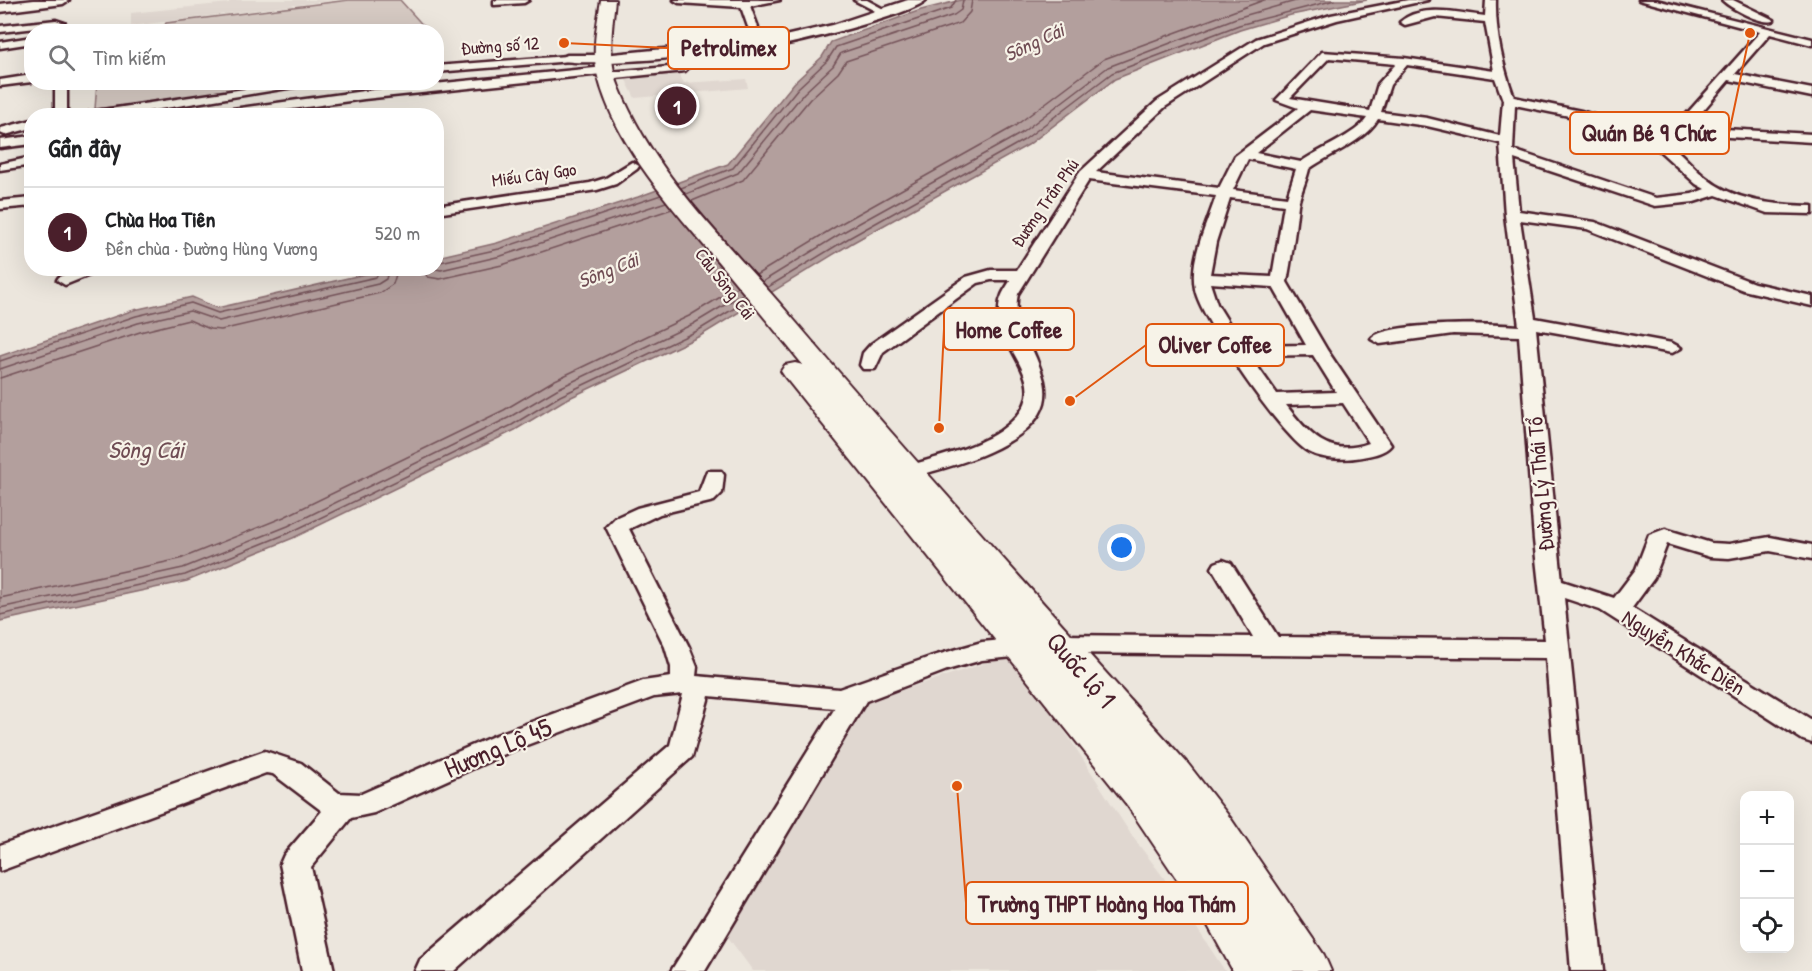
<!DOCTYPE html>
<html lang="vi">
<head>
<meta charset="utf-8">
<style>
  :root { --surface:#fff; --page:#f2f2f2; --text:#202124; --muted:#757577; --line:#e0e0e0; --accent:#4a1f2b }
  body { margin:0; font-family:"Patrick Hand",sans-serif; background:var(--page); color:var(--text) }
  .controls { position:absolute; right:18px; bottom:18px; display:grid; overflow:hidden; border-radius:12px; box-shadow:0 6px 24px #0002 }
  .controls button { width:54px; height:54px; display:grid; place-items:center; padding:0; border:0; border-bottom:2px solid var(--line); background:var(--surface); color:var(--text); font:30px sans-serif }
  .you { position:absolute; left:1122px; top:548px; width:21px; height:21px; margin:-15px; border:4px solid #fff; border-radius:50%; background:#1a73e8; box-shadow:0 0 0 9px #1a73e833 }
  .badge { display:grid; place-items:center; width:39px; height:39px; border-radius:50%; background:var(--accent); color:#fff; font-size:20px; font-weight:700 }
  .pin { position:absolute; translate:-50% -50%; border:3px solid #fff; box-shadow:0 2px 6px #0006 }
  .list { margin:0; padding:0; list-style:none }
  h2 { display:flex; justify-content:space-between; align-items:center; height:78px; margin:0; padding:0 24px; font-size:26px }
  h2 small { font-size:20px; font-weight:400; color:var(--muted) }
  .list li { display:grid; grid-template-columns:39px 1fr auto; gap:18px; align-items:center; box-sizing:border-box; height:90px; padding:0 24px; border-top:2px solid var(--line) }
  .list b { display:block; font-size:22px; white-space:nowrap }
  .list p { margin:0; font-size:20px; white-space:nowrap; color:var(--muted) }
  .list em { font-size:20px; font-style:normal; color:var(--muted) }
  .icon { flex:none; width:33px; height:33px; fill:none; stroke:currentColor; stroke-width:2; stroke-linecap:round; stroke-linejoin:round }
  .map { position:relative; flex:none; width:1812px; height:971px; overflow:hidden }
  .search { position:absolute; background:var(--surface); box-shadow:0 6px 24px #0002; left:24px; top:24px; width:420px; height:66px; display:flex; align-items:center; gap:15px; box-sizing:border-box; padding:0 21px; border-radius:24px; color:var(--muted); font-size:22px }
  .panel { position:absolute; background:var(--surface); box-shadow:0 6px 24px #0002; left:24px; top:108px; width:420px; height:168px; border-radius:24px }
  .map>svg:first-child { display:block }
  .built { fill:#e0d7d0 }
  .green { fill:#d5c9c2; stroke:#907476; stroke-width:1.5 }
  .water { fill:#b39f9d; stroke:#896c6f; stroke-width:1.5 }
  .lines { fill:none; stroke-linecap:round; stroke-linejoin:round }
  .shore { stroke:#745259; stroke-width:1.5 }
  .minor-casing { stroke:#4a1f2b; stroke-width:5 }
  .major-casing { stroke:#4a1f2b; stroke-width:5 }
  .highway-casing { stroke:#4a1f2b; stroke-width:4 }
  .minor { fill:#f7f3e8; fill-rule:evenodd }
  .major { fill:#f7f3e8; fill-rule:evenodd }
  .highway { fill:#f7f3e8; fill-rule:evenodd }
  .labels { text-anchor:middle; stroke-width:4.5; stroke-linejoin:round; paint-order:stroke }
  .far-street-label { font-size:18px; fill:#4a1f2b; stroke:#f7f3e8 }
  .far-water-label { font-size:20px; font-style:italic; fill:#6f4c53; stroke:#f7f3e8 }
  .street-label { font-size:22px; fill:#4a1f2b; stroke:#f7f3e8 }
  .water-label { font-size:24px; font-style:italic; fill:#6f4c53; stroke:#f7f3e8 }
  .near-street-label { font-size:27px; fill:#4a1f2b; stroke:#f7f3e8 }
  .leader { fill:none; stroke:#e0560e; stroke-width:2 }
  .callout-dot { fill:#e0560e; stroke:#f7f3e8; stroke-width:2 }
  .callout { fill:#f7f3e8; stroke:#e0560e; stroke-width:2 }
  .callout-label { font-size:24px; text-anchor:middle; font-weight:bold; fill:#4a1f2b }
</style>
</head>
<body>
<div class="map">
<svg width="1812" height="971" viewBox="0 0 1812 971">
  <rect width="100%" height="100%" fill="#ece6dd"/>
  <filter id="ink" filterUnits="userSpaceOnUse"><feTurbulence type="fractalNoise" baseFrequency=".0167" numOctaves="2"/><feDisplacementMap in="SourceGraphic" scale="12" xChannelSelector="R" yChannelSelector="G"/><feConvolveMatrix kernelMatrix="1 2 1 2 8 2 1 2 1" color-interpolation-filters="sRGB"/></filter>
  <g filter="url(#ink)">
    <g class="built">
      <polygon points="230,0 336,0 131,26 131,13 229,3"/>
      <polygon points="677,71 684,83 746,79 748,88 635,98 624,76"/>
      <polygon points="1010,655 1068,736 1132,836 1164,878 1225,971 753,971 722,929 869,701"/>
    </g>
    <g class="green">
      <polygon points="349,0 400,0 428,31 156,31 162,31 166,23"/>
      <polygon points="97,83 297,83 95,109"/>
    </g>
    <polygon class="water" points="961,0 1367,0 1291,15 1240,30 1115,79 1028,145 852,243 700,336 563,401 515,430 293,538 187,581 0,621 0,356 134,310 192,297 217,308 387,269 436,268 437,257 497,243 638,197 728,164 794,83 822,57 831,42 921,10"/>
    <g class="lines">
      <g class="shore">
        <polyline points="681,188 733,168 798,88 827,61 836,47 951,8 956,0"/>
        <polyline points="686,194 738,173 804,93 833,66 841,53 954,15 961,10 963,0"/>
        <polyline points="692,201 743,180 810,99 838,73 846,61 960,23 970,12 972,0"/>
        <polyline points="436,263 499,249 661,195"/>
        <polyline points="418,268 428,277 440,279 502,265 672,209"/>
        <polyline points="431,268 441,270 501,256 666,202"/>
        <polyline points="756,275 840,224 1015,126 1104,59 1264,0"/>
        <polyline points="762,282 845,231 1020,134 1108,67 1236,18 1299,0"/>
        <polyline points="768,287 849,238 1024,140 1112,73 1239,25 1335,0"/>
        <polyline points="0,361 136,316 191,303 218,313 376,277 381,268"/>
        <polyline points="0,369 138,323 190,311 219,321 378,284 386,279 389,268"/>
        <polyline points="0,378 140,332 189,320 210,329 221,330 380,293 393,284 398,268"/>
        <polyline points="0,598 180,559 284,517 504,410 553,381 689,316 737,287"/>
        <polyline points="0,608 183,568 288,526 508,418 557,389 693,324 743,294"/>
        <polyline points="0,615 185,575 291,532 512,425 560,396 697,331 748,300"/>
      </g>
      <g class="minor-casing">
        <g id="minor">
          <polygon points="498,0 529,0 524,3 494,5 494,1"/>
          <polygon points="674,0 780,0 750,6 758,27 753,30 748,27 741,7 679,3"/>
          <polygon points="854,0 867,0 887,11 879,13"/>
          <path d="M 1408,0 L 1428,0 L 1337,20 L 1264,43 L 1165,107 L 1096,172 L 1219,188 L 1235,156 L 1298,108 L 1276,100 L 1322,52 L 1404,58 L 1494,71 L 1485,22 L 1435,17 L 1405,25 L 1400,22 C 1421,3 1459,13 1485,16 L 1486,0 L 1496,0 C 1495,33 1503,67 1514,97 L 1581,111 L 1642,131 L 1675,127 L 1760,32 L 1639,0 L 1656,0 L 1812,39 L 1812,45 L 1770,34 L 1735,74 L 1812,89 L 1812,97 L 1729,80 L 1689,127 L 1812,134 L 1812,142 L 1679,134 L 1658,137 C 1677,146 1689,164 1705,177 C 1735,202 1775,205 1812,206 L 1812,214 L 1767,213 L 1716,195 L 1694,202 L 1655,206 L 1514,159 L 1519,211 L 1595,222 L 1754,283 L 1812,296 L 1812,306 L 1743,290 L 1587,229 L 1520,220 L 1535,318 L 1672,343 L 1681,348 L 1672,353 L 1536,329 L 1562,581 L 1614,598 L 1636,569 L 1649,535 L 1665,529 L 1711,543 L 1729,544 L 1770,537 L 1812,545 L 1812,559 L 1770,551 L 1729,558 L 1710,557 L 1667,544 L 1654,578 L 1632,608 L 1812,720 L 1812,743 L 1803,740 L 1600,610 L 1564,598 L 1603,971 L 1571,971 L 1546,658 L 1059,653 L 982,660 L 947,670 L 866,701 L 705,971 L 671,971 L 835,708 L 709,696 L 692,757 L 454,971 L 415,971 L 420,960 L 670,745 L 683,694 L 654,697 L 516,749 L 374,813 L 351,818 L 311,867 L 334,971 L 302,971 L 280,864 L 284,855 L 322,811 L 273,774 L 266,773 L 0,871 L 0,845 L 265,751 L 301,763 L 339,793 L 361,794 L 496,735 L 643,681 L 671,677 L 671,667 L 665,647 L 606,527 L 615,518 L 637,508 L 699,492 L 707,471 L 721,471 L 724,475 L 722,493 L 714,501 L 660,514 L 629,529 L 689,647 L 697,667 L 696,676 L 839,689 L 930,657 L 982,642 L 1059,635 L 1253,637 L 1212,568 L 1215,563 L 1223,560 L 1231,563 L 1278,637 L 1545,640 L 1534,540 L 1519,336 L 1453,334 L 1380,344 L 1371,339 C 1384,321 1495,324 1519,326 L 1505,215 L 1500,143 L 1427,126 L 1378,119 C 1364,142 1331,153 1309,169 C 1307,179 1299,197 1298,205 C 1295,231 1292,256 1287,282 L 1327,350 L 1391,445 C 1385,453 1372,455 1362,457 C 1346,460 1324,460 1309,452 C 1284,440 1199,317 1195,289 C 1189,259 1207,225 1216,196 L 1089,180 L 1018,294 C 1012,321 1027,335 1036,358 C 1042,373 1048,387 1044,403 C 1032,447 947,468 908,478 L 901,476 L 898,472 L 901,468 C 933,458 971,450 1000,431 C 1063,387 998,355 999,309 C 999,297 1005,289 1011,280 L 991,280 L 978,283 L 883,352 L 875,369 L 863,369 L 860,365 L 863,353 L 871,344 L 966,277 L 991,270 L 1017,270 L 1080,172 L 1157,101 L 1256,39 L 1331,15 ZM 1329,58 L 1396,64 L 1378,84 L 1370,111 L 1290,98 ZM 1407,65 L 1495,78 L 1503,100 L 1500,136 L 1427,118 L 1381,112 L 1390,85 ZM 1515,105 L 1574,117 L 1651,143 L 1696,184 L 1705,189 L 1692,194 L 1656,198 L 1513,150 ZM 1310,110 L 1367,118 C 1356,135 1319,149 1301,162 L 1256,153 ZM 1248,159 L 1296,169 L 1287,197 L 1233,190 ZM 1230,198 L 1284,205 L 1272,277 L 1210,274 L 1216,242 ZM 1210,283 L 1273,287 L 1306,345 L 1243,346 L 1217,304 ZM 1313,355 L 1336,392 L 1277,394 L 1250,356 ZM 1343,403 L 1369,443 C 1328,458 1309,434 1286,405 Z"/>
          <path d="M 1722,0 L 1733,0 L 1774,20 C 1765,27 1730,8 1722,0 Z"/>
          <polygon points="56,20 65,23 68,32 58,32 55,26 0,32 0,26"/>
          <polygon points="32,37 32,43 0,48 0,42"/>
          <polygon points="567,56 571,57 571,61 436,72 436,66"/>
          <polygon points="681,66 687,69 685,71 606,79 602,78 602,74 364,99 241,116 205,116 211,112 364,91 605,67 609,68 609,72"/>
          <polygon points="32,75 32,82 0,86 0,80"/>
          <rect x="55" y="82" width="12" height="34"/>
          <polygon points="292,82 324,82 117,116 83,116 89,112"/>
          <polygon points="32,120 32,128 5,135 0,133 1,128"/>
          <polygon points="32,136 32,144 0,148 0,140"/>
          <polygon points="32,157 32,165 0,170 0,164"/>
          <polygon points="632,162 639,166 637,169 616,184 597,190 436,214 436,206 590,183 606,178"/>
          <polygon points="32,198 32,206 0,209 0,201"/>
          <polygon points="82,268 107,268 65,285 57,280 59,277"/>
        </g>
      </g>
      <g class="major-casing">
        <g id="major">
          <polygon points="34,0 69,0 63,4 0,12 0,4"/>
          <path d="M 908,0 L 926,0 C 911,15 803,41 778,46 C 752,51 570,70 560,59 L 567,55 L 603,55 L 776,38 L 833,25 Z"/>
        </g>
      </g>
      <g class="highway-casing">
        <path id="highway" d="M 601,0 L 615,0 C 612,29 607,59 619,87 C 654,175 728,243 788,313 C 918,466 1054,615 1188,764 L 1231,819 L 1324,955 L 1331,971 L 1233,971 L 1207,924 L 1127,805 L 785,377 L 781,371 L 785,365 L 795,363 L 803,365 C 777,333 751,301 725,270 C 677,213 617,150 598,77 C 591,52 597,25 601,0 Z"/>
      </g>
      <use href="#minor" class="minor"/>
      <use href="#major" class="major"/>
      <use href="#highway" class="highway"/>
    </g>
  </g>
  <g class="labels">
    <g class="far-street-label">
      <text transform="translate(500 46) rotate(-4)" y="6">Đường số 12</text>
      <text transform="translate(534 175) rotate(-8)" y="6">Miếu Cây Gạo</text>
      <text transform="translate(1045 203) rotate(-55)" y="6">Đường Trần Phú</text>
      <text transform="translate(725 284) rotate(52)" y="6">Cầu Sông Cái</text>
    </g>
    <g class="far-water-label">
      <text transform="translate(1034 42) rotate(-25)" y="7">Sông Cái</text>
      <text transform="translate(608 270) rotate(-22)" y="7">Sông Cái</text>
    </g>
    <g class="street-label">
      <text transform="translate(1540 484) rotate(-95)" y="8">Đường Lý Thái Tổ</text>
      <text transform="translate(1684 652) rotate(32)" y="8">Nguyễn Khắc Diện</text>
    </g>
    <g class="water-label">
      <text x="146" y="458">Sông Cái</text>
    </g>
    <g class="near-street-label">
      <text transform="translate(1081 670) rotate(49)" y="9">Quốc lộ 1</text>
      <text transform="translate(498 748) rotate(-23)" y="9">Hương Lộ 45</text>
    </g>
  </g>
  <path class="leader" d="M564 43L668 48M1750 33L1729 133M939 428L944 329M1070 401L1146 345M957 786L966 903"/>
  <g class="callout-dot">
    <circle cx="564" cy="43" r="6"/>
    <circle cx="1750" cy="33" r="6"/>
    <circle cx="939" cy="428" r="6"/>
    <circle cx="1070" cy="401" r="6"/>
    <circle cx="957" cy="786" r="6"/>
  </g>
  <g class="callout">
    <rect x="668" y="27" width="121" height="42" rx="6"/>
    <rect x="1570" y="112" width="159" height="42" rx="6"/>
    <rect x="944" y="308" width="130" height="42" rx="6"/>
    <rect x="1146" y="324" width="138" height="42" rx="6"/>
    <rect x="966" y="882" width="282" height="42" rx="6"/>
  </g>
  <g class="callout-label">
    <text x="729" y="56">Petrolimex</text>
    <text x="1649" y="141">Quán Bé 9 Chức</text>
    <text x="1009" y="338">Home Coffee</text>
    <text x="1215" y="353">Oliver Coffee</text>
    <text x="1107" y="912">Trường THPT Hoàng Hoa Thám</text>
  </g>
</svg>
<div class="controls">
<button>+</button>
<button>−</button>
<button><svg class="icon" aria-label="locate" viewBox="0 0 24 24"><circle cx="12" cy="12" r="6"/><path d="M12 2v4M12 18v4M2 12h4M18 12h4"/></svg></button>
</div>
<div class="you"></div>
<div class="pin badge" style="left:677px;top:106px">1</div>
<div class="search"><svg class="icon" aria-label="search" viewBox="0 0 24 24"><circle cx="10" cy="10" r="6"/><path d="M15 15l6 6"/></svg>Tìm kiếm</div>
<section class="panel">
<h2>Gần đây<small></small></h2>
<ul class="list">
<li><span class="badge">1</span><div><b>Chùa Hoa Tiên</b><p>Đền chùa · Đường Hùng Vương</p></div><em>520 m</em></li>
</ul>
</section>
</div>
</body>
</html>
